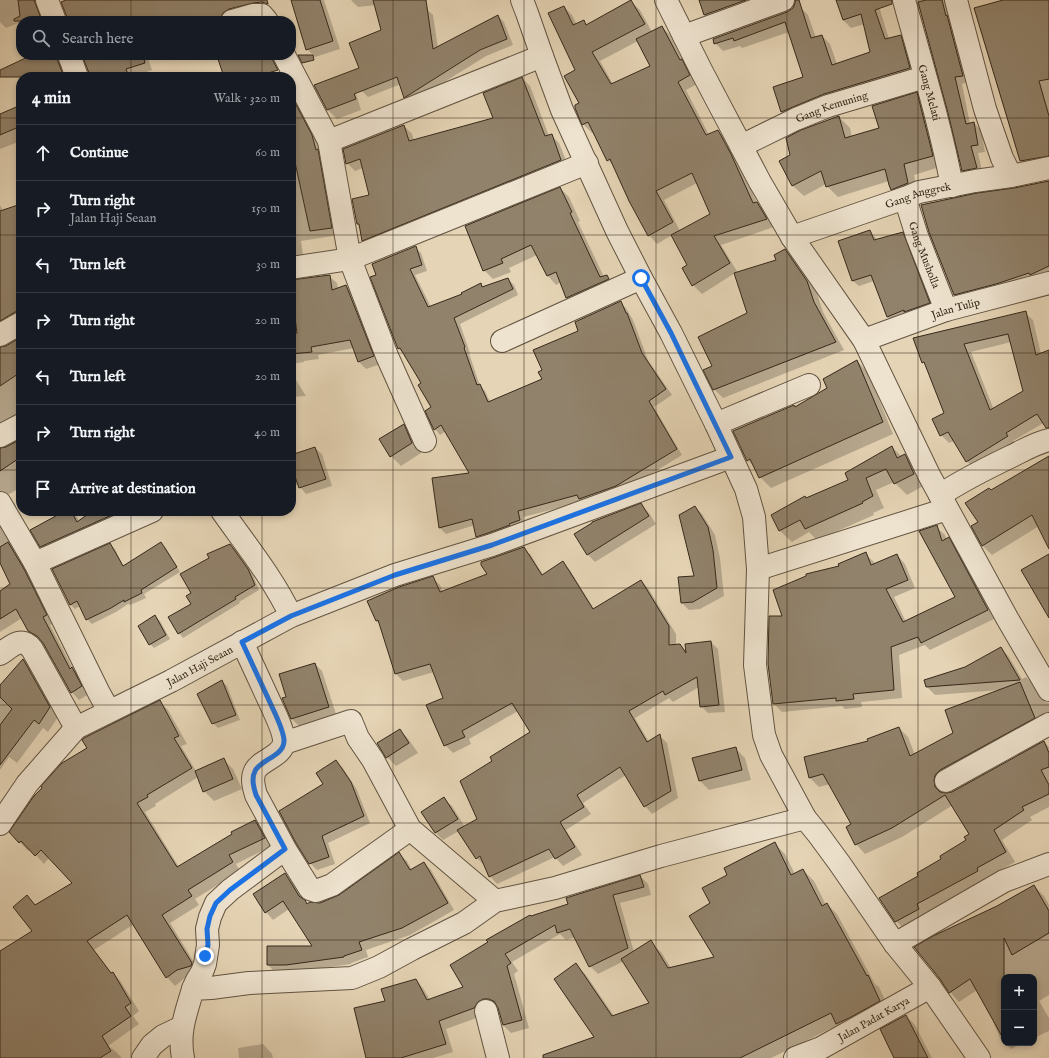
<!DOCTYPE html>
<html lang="en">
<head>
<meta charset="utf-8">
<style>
  :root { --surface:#171b24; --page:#20242c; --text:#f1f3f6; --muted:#9ea1a6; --line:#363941 }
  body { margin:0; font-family:"IM FELL English",serif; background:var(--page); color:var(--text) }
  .controls { position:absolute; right:12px; bottom:12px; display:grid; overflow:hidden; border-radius:8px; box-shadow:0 2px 6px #0003 }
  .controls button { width:36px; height:36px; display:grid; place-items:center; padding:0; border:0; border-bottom:1px solid var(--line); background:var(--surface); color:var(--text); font:20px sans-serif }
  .stop { position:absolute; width:12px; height:12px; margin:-9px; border:3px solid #1a73e8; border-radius:50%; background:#fff }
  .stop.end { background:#1a73e8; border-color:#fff; box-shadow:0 1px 4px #0008 }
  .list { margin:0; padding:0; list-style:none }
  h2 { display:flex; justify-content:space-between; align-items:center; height:52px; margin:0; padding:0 16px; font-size:17px }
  h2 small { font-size:13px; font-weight:400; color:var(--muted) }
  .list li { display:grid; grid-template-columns:26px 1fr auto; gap:12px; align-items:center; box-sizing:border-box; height:56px; padding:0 16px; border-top:1px solid var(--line) }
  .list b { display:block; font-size:15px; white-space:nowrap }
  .list p { margin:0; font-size:13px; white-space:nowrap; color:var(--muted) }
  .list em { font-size:13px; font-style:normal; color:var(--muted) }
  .icon { flex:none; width:22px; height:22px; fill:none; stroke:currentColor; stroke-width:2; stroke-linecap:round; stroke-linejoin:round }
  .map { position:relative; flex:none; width:1049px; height:1058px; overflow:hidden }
  .search { position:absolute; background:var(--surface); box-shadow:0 2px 6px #0003; left:16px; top:16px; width:280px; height:44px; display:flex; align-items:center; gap:10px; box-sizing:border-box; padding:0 14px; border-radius:16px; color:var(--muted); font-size:15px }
  .panel { position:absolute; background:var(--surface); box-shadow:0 2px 6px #0003; left:16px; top:72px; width:280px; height:444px; border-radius:16px }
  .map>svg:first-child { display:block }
  .shadow { fill:#0003; fill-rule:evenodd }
  .building { fill:#91826b; stroke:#36291a; fill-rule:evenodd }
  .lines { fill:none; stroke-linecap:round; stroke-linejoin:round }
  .minor-casing { stroke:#625441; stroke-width:24 }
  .minor { stroke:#eee3cf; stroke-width:22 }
  .route { stroke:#1a73e8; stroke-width:5 }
  .grid { fill:none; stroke:#36291a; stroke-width:1; stroke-opacity:0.55 }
  .labels { text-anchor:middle; stroke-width:3; stroke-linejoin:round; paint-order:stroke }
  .street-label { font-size:11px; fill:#36291a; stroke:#eee3cf }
</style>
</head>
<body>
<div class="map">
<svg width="1049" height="1058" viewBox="0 0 1049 1058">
  <rect width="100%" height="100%" fill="#e5d4b5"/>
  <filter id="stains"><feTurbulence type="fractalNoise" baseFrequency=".005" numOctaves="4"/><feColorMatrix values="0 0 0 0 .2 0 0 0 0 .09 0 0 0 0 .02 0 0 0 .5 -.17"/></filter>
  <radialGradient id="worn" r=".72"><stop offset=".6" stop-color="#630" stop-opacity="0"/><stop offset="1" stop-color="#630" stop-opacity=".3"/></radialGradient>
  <g class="shadow">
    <polygon points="0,0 45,0 45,18 40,21 21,21 21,22 6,28 0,22"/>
    <polygon points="63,0 246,0 249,13 230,21 72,21 66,3"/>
    <polygon points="292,0 324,0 340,49 315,57 307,49"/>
    <polygon points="351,0 417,0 433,15 438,48 498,16 504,22 513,45 486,56 411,103 405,97 401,84 368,97 362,91 382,30 376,5 358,7"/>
    <polygon points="700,0 779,0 714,24 705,15"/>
    <polygon points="837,0 877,0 889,39 900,36 908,44 918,76 790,120 782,112 774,87 805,78 789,32 742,48 740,46 723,51 715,43 800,7 808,15 816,38 822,36 830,44 837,64 872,53 865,24 851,28 843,20"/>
    <polygon points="918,0 945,0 948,4 969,82 962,84 970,124 974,123 981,130 985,152 978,153 983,175 970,177 963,170 949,113"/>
    <polygon points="1014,0 1049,0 1049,165 1029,169 1021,161"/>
    <path d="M 631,2 L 640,10 L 652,32 L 662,27 L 670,35 L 685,64 L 690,69 L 697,84 L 686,90 L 709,135 L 718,131 L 726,139 L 739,164 L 757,203 L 765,211 L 774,227 L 721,245 L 738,273 L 778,261 L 785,250 L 794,259 L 816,290 L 823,312 L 844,350 L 723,398 L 714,389 L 714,367 L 748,314 L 735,273 L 702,294 L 693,285 L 688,265 L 672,235 L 657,244 L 649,235 L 615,167 L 608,160 L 594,131 L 592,133 L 583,124 L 576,70 L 564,7 L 572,15 L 577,25 L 583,22 L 588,26 ZM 638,41 L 651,66 L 613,84 L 600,61 ZM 697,183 L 712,214 L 680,231 L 664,200 Z"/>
    <polygon points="34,55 67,55 68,77 22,77"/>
    <polygon points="83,55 147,55 152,70 133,77 90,77 90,73"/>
    <polygon points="238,55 259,55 262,58 267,77 225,77"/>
    <polygon points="522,78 530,86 549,136 551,135 559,143 569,168 371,248 363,240 360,227 357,224 371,196 363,168 355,171 347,163 404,126 412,134 414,141 494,119"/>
    <polygon points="353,84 361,110 337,119 327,109"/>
    <polygon points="917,94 928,105 943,166 914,175 918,194 903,200 892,189 889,181 838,197 827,186 826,184 804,196 793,186 792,156 839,117 850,128 852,137 880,128"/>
    <polygon points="0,115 21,126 21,141 0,149"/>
    <polygon points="304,122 312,130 319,144 339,235 301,241 304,262 291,266 291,125"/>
    <polygon points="1049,182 1049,277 962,303 954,295 1014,189"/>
    <polygon points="560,188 569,197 580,221 578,222 604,277 606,276 615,285 575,306 567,298 561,282 556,285 548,276 537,255 509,268 511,272 493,279 484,270"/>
    <polygon points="0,205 3,211 21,205 21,320 0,333"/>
    <polygon points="870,231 875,237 877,240 902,233 908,239 935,308 893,322 887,316 874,281 859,286 853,281 839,242"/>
    <polygon points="415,247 421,253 427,271 415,275 431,307 463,295 480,285 483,288 508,279 514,285 518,295 460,324 470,353 469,353 480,386 485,391 490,402 543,380 543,371 579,331 620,302 626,308 633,320 648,360 672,395 654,407 682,455 622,492 523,517 525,526 483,542 477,536 475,525 446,534 440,528 433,478 471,473 446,431 440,435 435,429 432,407 423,383 404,354 398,348 377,276"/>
    <polygon points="329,276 337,283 338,289 346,286 354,294 381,364 366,369 358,361 354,348 318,355 319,359 304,361 304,362 291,364 291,281"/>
    <path d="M 1025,313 L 1033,320 L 1041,354 L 1049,351 L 1049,424 L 1045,422 L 1013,441 L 1016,444 L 974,469 L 967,461 L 954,441 L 949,443 L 941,435 L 946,414 L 927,366 L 923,362 ZM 1011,342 L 1024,392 L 994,410 L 971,352 Z"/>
    <polygon points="21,339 21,422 0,434 0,348 7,347"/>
    <polygon points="857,361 868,372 893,434 771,488 760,477 756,469 748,460 796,408 828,389"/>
    <polygon points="291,372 306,396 291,397"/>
    <polygon points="404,425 413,435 421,453 401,466 391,456 381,440"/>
    <polygon points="21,440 21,487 0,500 0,449 6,448"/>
    <polygon points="892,447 902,457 905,455 916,467 925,485 907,495 894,482 876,490 884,508 873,513 874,515 817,540 809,532 792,542 780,531 772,516 806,499 850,481"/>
    <polygon points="315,448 322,454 332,486 306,494 300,487 299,484 291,487 291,456"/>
    <polygon points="999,498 1049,501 1049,547 1039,526 992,555 983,546 972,526 977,526"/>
    <polygon points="641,505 649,513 656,524 595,562 587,554"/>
    <polygon points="695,507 702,514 715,535 720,558 724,596 700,609 689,610 682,603 695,577"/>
    <polygon points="67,511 70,511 77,517 79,521 94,511 146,511 49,554 41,546"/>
    <polygon points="0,524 31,578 54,623 50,625 73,669 80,676 89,694 79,700 72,692 44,642 37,639 28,631 22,618 0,632 0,592 12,585 0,561"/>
    <polygon points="936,527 945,535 947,540 949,539 957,547 996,618 930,650 925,645 899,655 902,698 861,702 862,707 845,709 842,706 782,712 774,704 783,617 840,567 865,554 874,562 875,564 897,555 905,564 915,588 894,597 906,622 956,597"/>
    <polygon points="110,544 115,549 124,567 161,544 166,548 180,572 144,594 146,598 130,605 128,604 116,612 92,624 87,619 80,606 75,609 70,604"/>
    <polygon points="230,545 235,549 253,575 259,590 239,602 240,603 183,638 179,633 192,604 192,593 210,558"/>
    <polygon points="523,548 531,555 543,575 563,563 570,570 594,609 641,581 648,588 676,634 676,645 680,645 687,652 686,644 711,642 718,649 725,712 708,713 701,706 699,687 673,702 669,698 635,718 649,742 660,736 667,743 678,798 652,814 645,806 626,775 583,803 591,814 566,830 582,855 563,866 555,857 497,884 490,876 485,865 484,865 477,858 459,831 443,840 436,833 444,799 452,806 465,827 478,819 494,761 531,733 518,711 469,739 471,744 453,753 445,745 444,698 434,672 403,681 396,674 381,625 376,621 368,601 433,578 440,585 443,592 489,575"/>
    <polygon points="155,616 160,621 170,639 154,648 150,644"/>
    <polygon points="1001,648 1009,657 1022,679 1026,677 1035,686 1045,702 1049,703 1049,724 943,790 943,794 952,793 1044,742 1049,747 1049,807 1030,817 1032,820 1002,840 1015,862 985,878 986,880 925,913 928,918 905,930 896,921 943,860 968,841 970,835 953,805 902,837 865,854 856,844 852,825 830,784 819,787 810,778 869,742 899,728 908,737 915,755 954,733 1001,690 935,695 927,687 965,668"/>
    <polygon points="23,660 32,669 58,717 48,732 43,728 17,763 9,757 0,770 0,685 1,685"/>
    <polygon points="315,664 322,671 336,714 299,726 292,719 283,699 287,698"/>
    <polygon points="222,681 227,686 240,720 218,728 213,723"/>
    <polygon points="160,702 168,710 187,744 181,746 196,771 224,760 233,769 242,789 214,801 204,791 198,777 155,804 156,806 145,812 179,867 255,821 263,829 272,846 236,864 240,871 195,899 199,905 170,923 200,972 199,974 185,978 175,986 167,977 134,924 94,950 112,974 113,973 121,982 139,1011 133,1016 139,1024 108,1046 114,1050 122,1058 0,1058 0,952 33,931 27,897 36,906 73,883 50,857 44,864 30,849 28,851 10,832"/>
    <polygon points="400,730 409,740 418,753 396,766 387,757"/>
    <polygon points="735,748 745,758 751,780 709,790 700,781"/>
    <polygon points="336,761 343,768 357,790 370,823 328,843 335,864 317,870 310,863 325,785"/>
    <polygon points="775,844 785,854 795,874 803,870 814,881 826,905 827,904 837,914 875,984 879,987 890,1011 847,1034 838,1025 771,1058 604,1058 576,965 586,975 614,1016 651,1003 624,961 598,974 590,966 576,937 566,940 560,934 512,962 518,971 514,974 529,1028 511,1033 503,1025 499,1008 498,1006 491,1006 482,1016 446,1029 453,1052 433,1058 369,1058 386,1002 416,980 423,988 430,1000 464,988 531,917 569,905 640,876 648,884 651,895 620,903 634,952 650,942 661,952 671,968 716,957 711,904 729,875"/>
    <polygon points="399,854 407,861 412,870 424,863 431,870 454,910 410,935 366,950 368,957 351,963 351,964 294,972 275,972 268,965 313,947 289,909 273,920 266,912 285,874 292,882 305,902 308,905 320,904 340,896"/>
    <polygon points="1034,886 1044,896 1049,905 1049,995 1039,1001 1049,1018 1049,1031 1034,1038 1034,977 1004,977 1004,1042 1001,1040 993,1022 995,1021 977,990 959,1002 950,992 997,907"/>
    <polygon points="906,1016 915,1025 932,1058 895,1058"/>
    <polygon points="1005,1043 1024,1043 1011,1049"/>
    <polygon points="263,1044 272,1054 273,1058 239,1058 238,1048"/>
  </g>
  <g class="building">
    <polygon points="18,0 34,0 42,21 14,21 14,19 20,16"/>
    <polygon points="66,0 267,0 268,4 262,2 253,3 229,9 223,13 220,19 213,21 67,21 67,17 61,2"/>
    <polygon points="291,0 320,0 333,41 306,50"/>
    <polygon points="373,0 426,0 433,49 498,15 507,39 480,50 404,98 397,77 354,94 356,99 327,110 314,85 359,68 349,43 381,30"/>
    <polygon points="631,0 645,24 592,52 611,84 650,66 636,39 662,26 680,60 682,59 690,75 678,82 706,135 718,130 731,154 753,203 757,202 767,219 714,236 730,263 692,286 682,268 687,265 671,235 710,214 692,173 656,191 673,222 648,236 629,201 610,159 607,161 588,122 582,125 575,108 575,105 579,103 564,76 575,70 548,13 564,6 573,25 584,20 586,25"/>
    <polygon points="699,0 746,0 704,15"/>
    <polygon points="795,0 799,0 811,38 822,35 832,65 870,52 861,14 843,20 836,0 892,0 892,4 875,10 885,39 901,35 910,68 824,94 781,112 773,87 803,77 785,22 734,41 733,38 714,44 713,39 787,12 793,8 795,3"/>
    <polygon points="926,0 942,0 946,16 947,15 963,76 955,77 966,124 974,122 978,145 971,146 977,168 962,171 948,113 918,2"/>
    <polygon points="1003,0 1049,0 1049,79 1039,81 1049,116 1049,156 1020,161 1009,124 974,8"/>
    <polygon points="32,55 57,55 57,59 64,77 0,77 0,70"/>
    <polygon points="93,55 143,55 145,63 126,69 129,77 89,77 89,73 83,58"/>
    <polygon points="234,55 272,55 273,61 278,70 255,77 224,77 218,59"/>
    <polygon points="298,55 313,55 314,60 302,63"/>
    <polygon points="522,77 545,136 552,134 561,160 362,241 359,224 357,224 352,199 369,195 360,159 346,164 343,149 404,125 409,141 493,118 483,93"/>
    <polygon points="917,92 933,156 904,164 908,183 891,190 889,185 885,169 826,187 821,171 792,186 779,161 790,155 786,138 801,130 839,116 845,138 879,128 872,106"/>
    <polygon points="291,95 312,135 316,150 318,149 332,228 310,231 291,144"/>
    <polygon points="21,105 21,126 0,135 0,114"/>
    <polygon points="1049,181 1049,266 1030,275 1029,273 996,284 954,295 929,232 921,205 977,193 1014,188"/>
    <polygon points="560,187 572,212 570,213 600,277 607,275 609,279 566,298 556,272 547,276 531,245 501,259 503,263 483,271 465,226"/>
    <polygon points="21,204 21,311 15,312 0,321 0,211"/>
    <polygon points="870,230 874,240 903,232 930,303 904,312 904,310 887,317 871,275 852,281 838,241"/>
    <polygon points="416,246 422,265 410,269 428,307 462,294 461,293 481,283 482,287 508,278 513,289 454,318 465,347 464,348 477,385 480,384 488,402 542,379 538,372 542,370 533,350 578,331 575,322 621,301 626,313 627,313 642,353 666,389 649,401 677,449 616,486 579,499 577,495 518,511 520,520 509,524 510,525 488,533 476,537 472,519 439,528 432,478 469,473 441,425 434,430 425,411 431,407 418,385 421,383 400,348 398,349 370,277 376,275 372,264"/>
    <polygon points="785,249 807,281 814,302 836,342 713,390 703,370 712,366 698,337 747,313 734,273 776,260 774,255"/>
    <polygon points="330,275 332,290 346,285 374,356 358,362 350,340 311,347 312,352 291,354 291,334 297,333 291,289 291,280"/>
    <path d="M 1026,311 L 1036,355 L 1049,350 L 1049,428 L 1046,428 L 1037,414 L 1006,433 L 1008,436 L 966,462 L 948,432 L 940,436 L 932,419 L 944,413 L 924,362 L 922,363 L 913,338 ZM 1008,334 L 1023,391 L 990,410 L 964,344 Z"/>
    <polygon points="21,337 21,372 0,386 0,347 6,346"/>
    <polygon points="857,360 883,422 759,478 750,459 747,461 733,431 794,405 795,407 827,388 823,379"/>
    <polygon points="404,424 412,443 390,457 379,439"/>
    <polygon points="21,439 21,457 0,471 0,448 6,447"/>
    <polygon points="892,446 897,458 905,454 914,474 894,484 886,469 866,478 873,496 862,502 863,503 805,529 800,520 779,531 771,515 805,496 806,498 848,480 845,473"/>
    <polygon points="315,447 326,479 299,488 291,465 291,455"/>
    <polygon points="1049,456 1049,549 1032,515 982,546 971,526 978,522 965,503 989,488 991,490"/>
    <polygon points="641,503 649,516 587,555 574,534 592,523 592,522"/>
    <polygon points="695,506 708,527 713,550 717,588 693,602 681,603 678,577 694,576 679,515"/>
    <polygon points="65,511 71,511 77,522 92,511 121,511 40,547 30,530"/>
    <polygon points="937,525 942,541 949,537 988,610 921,643 918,637 891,647 894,690 853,694 854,699 836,701 836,698 773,704 768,664 769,616 782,616 773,590 806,576 806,574 839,566 838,564 866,552 871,565 897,554 908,580 886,589 903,622 955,597 919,531"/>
    <polygon points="8,542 24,569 47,615 43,617 70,669 72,667 82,686 71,693 43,643 37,636 28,631 16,609 0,619 0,591 10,584 0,563 0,547"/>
    <polygon points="161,542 177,567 141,590 142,593 124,602 124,600 111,608 86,620 77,601 70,605 52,569 110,543 123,566"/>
    <polygon points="230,544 248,569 255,585 235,597 236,599 178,634 168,617 191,604 186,596 191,593 180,574 209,558 207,554"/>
    <polygon points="524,547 542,575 563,561 593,609 641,580 669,626 669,645 680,644 686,653 685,644 711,641 719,705 700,707 697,677 665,695 663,691 629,711 647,742 660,734 671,791 644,807 620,767 577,795 584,807 560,822 575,847 555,859 549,849 489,877 480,856 476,859 457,830 477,819 460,781 492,761 490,757 530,732 512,703 462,731 465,737 444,746 426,705 443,698 430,664 395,674 378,620 376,621 367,601 399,587 433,576 440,592 487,574 481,565 481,562"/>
    <polygon points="1049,554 1049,618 1021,570"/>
    <polygon points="155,615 166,635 149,645 138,626"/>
    <polygon points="1001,647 1020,680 926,687 924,680 965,667"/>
    <polygon points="23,659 50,707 39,724 34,720 0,765 0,725 12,709 0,697 0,685"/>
    <polygon points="315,663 329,707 291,719 282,698 286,697 279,674"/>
    <polygon points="222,680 236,715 212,724 197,694"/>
    <polygon points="1020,682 1035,718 940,770 935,775 934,780 935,787 940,792 946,793 952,792 1044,741 1049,753 1049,767 1041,770 1049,785 1049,794 1022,807 1024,810 994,830 1006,852 977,868 978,871 917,904 919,909 895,922 879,898 918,876 917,873 941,859 940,856 966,840 964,837 969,834 945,795 892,828 855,845 846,827 851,824 823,774 809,778 804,757 868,741 867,739 899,727 910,756 953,733 945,710"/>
    <polygon points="160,700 179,736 174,738 192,768 147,795 148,797 137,803 177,867 232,834 231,832 255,820 265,838 229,855 233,862 188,890 192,896 162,915 192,963 191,966 177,970 166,978 127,915 87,941 111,973 113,972 131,1003 125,1007 131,1016 102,1036 111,1051 100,1058 0,1058 0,951 32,931 13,907 27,895 35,905 72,883 41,850 35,856 21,841 19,843 9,832 34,796 42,788 41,786 62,763 87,748 82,740 84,738"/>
    <polygon points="400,729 409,743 386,758 377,743"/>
    <polygon points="736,747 742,770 699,781 692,758"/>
    <polygon points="224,758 233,779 203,792 195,771"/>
    <polygon points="336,760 351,782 364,816 322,836 329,857 309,864 296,843 279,811 323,784 316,773"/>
    <polygon points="444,797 458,819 435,833 421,812"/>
    <polygon points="775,842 791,875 803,869 822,906 827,903 867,976 868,975 880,1001 851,1017 836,1024 831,1013 740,1058 543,1058 543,1055 594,1037 554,979 576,963 612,1016 649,1003 621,959 651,940 668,968 714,957 689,916 710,903 702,888 727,875 724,868"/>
    <polygon points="399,852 410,870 424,862 448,903 402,928 359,942 362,950 344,956 344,957 286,965 267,965 267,946 312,946 283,901 265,913 253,894 285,873 299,896 305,900 307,904 310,902 320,903 339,895"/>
    <polygon points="640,875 644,887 613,895 628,948 589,967 570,929 557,933 555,925 505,954 511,963 507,966 522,1020 503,1025 498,1008 494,1001 493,1001 489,999 483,999 478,1002 474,1008 439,1021 446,1044 401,1058 366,1058 354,1008 385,1001 381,989 416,979 427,1000 463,987 450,965 488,942 486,940 530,915 531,916 568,904 566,898"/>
    <polygon points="1034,885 1049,911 1049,933 1012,955 1004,938 1004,1040 970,979 949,993 940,979 914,947 933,936 997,906"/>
    <polygon points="906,1015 928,1058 894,1058 880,1029"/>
  </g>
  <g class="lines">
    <g class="minor-casing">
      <g id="minor">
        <polyline points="47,0 55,21"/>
        <polyline points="522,0 527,13 542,56 562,110 617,231 641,278 671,333 716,424 746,489 754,517 758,569 755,665 764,735 771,755 805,818 818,834 840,864 895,944 930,987 979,1058"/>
        <polyline points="666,0 701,70 760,182 792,237 864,340 929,475 1007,618 1049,690"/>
        <path id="s1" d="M 904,0 C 921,62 940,123 952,186"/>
        <polyline points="956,0 985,109 1002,158 1011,176"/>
        <polyline points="232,21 253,15 262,15 267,21"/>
        <polyline points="684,36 783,0"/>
        <polyline points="69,55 77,77"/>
        <polyline points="284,55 329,141 350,259 387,356 425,441"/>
        <polyline points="329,141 542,56"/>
        <path id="s2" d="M 741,146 L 796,119 L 828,106 L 925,77"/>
        <path id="s3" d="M 905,198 L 917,236 L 946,310"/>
        <path id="s4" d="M 792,237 L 905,198 L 919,192 L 975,181 L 1011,176 L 1049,168"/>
        <polyline points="291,268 350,259 587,163"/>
        <polyline points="0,335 21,323"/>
        <path id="s5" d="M 864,340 L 946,310 L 1049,283"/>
        <polyline points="502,341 641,278"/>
        <polyline points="716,424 809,385"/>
        <polyline points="0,436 21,425"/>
        <path d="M 940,495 C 963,480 987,468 1012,456 C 1024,450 1036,443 1049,440"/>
        <polyline points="0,503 35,563 99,693 109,711"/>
        <path d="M 222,511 C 246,545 273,578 291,616"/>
        <polyline points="35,563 152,511"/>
        <polyline points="758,569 947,509"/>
        <path d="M 242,642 C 252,664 263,687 273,709 C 277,718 284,732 284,741 C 284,756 260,760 255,771 C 251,779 254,788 256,795 L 285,849 L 310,889 L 316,891 L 332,885 L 402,835 L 410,829"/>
        <path d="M 0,654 C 11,647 21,635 32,649 L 76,728"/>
        <polyline points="284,743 351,721 358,738 373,760 410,829 495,901"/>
        <polyline points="946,781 1049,724"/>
        <path id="s6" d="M 0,824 L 27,784 L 76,728 L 171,681 L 291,616 L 395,575 L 492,545 L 731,457"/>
        <polyline points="895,944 1004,881 1049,864"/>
        <polyline points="193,989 197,980 202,972 205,964 208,945 207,929 210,917 216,903 230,890 285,849"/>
        <polyline points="486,1011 498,1058"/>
        <polyline points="143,1058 152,1045 163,1036 182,1027"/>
        <path d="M 183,1058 C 178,1032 186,1013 193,989 L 211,988 L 249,983 L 352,978 L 379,967 L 412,949 L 464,923 L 495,901 L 555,888 L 661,856 L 805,818"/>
        <path id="s7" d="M 795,1058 L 821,1048 L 930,987"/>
      </g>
    </g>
    <use href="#minor" class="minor"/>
  </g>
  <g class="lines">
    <path class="route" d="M 205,956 L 208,945 L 207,929 L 210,916 L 216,903 L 230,890 L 285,849 L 256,795 C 254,788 251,779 255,771 C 260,760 284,756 284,741 C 284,732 277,718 273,709 C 263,687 252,664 242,642 L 291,616 L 395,575 L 492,545 L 731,457 L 671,333 L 641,278"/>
  </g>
  <path class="grid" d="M 131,0 L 131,21M 262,0 L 262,21M 393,0 L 393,1058M 524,0 L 524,1058M 656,0 L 656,1058M 787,0 L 787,1058M 918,0 L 918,1058M 131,55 L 131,77M 262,55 L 262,77M 0,118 L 21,118M 291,118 L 1049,118M 0,235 L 21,235M 291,235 L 1049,235M 0,353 L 21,353M 291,353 L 1049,353M 0,470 L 21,470M 291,470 L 1049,470M 131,511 L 131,1058M 262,511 L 262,1058M 0,588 L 1049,588M 0,705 L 1049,705M 0,823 L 1049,823M 0,940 L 1049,940"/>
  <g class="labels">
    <g class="street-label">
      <text dy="4" stroke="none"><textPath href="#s1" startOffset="96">Gang Melati</textPath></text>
      <text dy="4" stroke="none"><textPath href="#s2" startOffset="99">Gang Kemuning</textPath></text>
      <text dy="4" stroke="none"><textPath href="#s4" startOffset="133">Gang Anggrek</textPath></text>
      <text dy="4" stroke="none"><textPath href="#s3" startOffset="60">Gang Musholla</textPath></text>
      <text dy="4" stroke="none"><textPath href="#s5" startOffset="97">Jalan Tulip</textPath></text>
      <text dy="4" stroke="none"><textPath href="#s6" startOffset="261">Jalan Haji Seaan</textPath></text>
      <text dy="4" stroke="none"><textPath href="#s7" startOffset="88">Jalan Padat Karya</textPath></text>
    </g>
  </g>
  <rect width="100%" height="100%" filter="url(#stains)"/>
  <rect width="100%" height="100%" fill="url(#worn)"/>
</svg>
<div class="controls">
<button>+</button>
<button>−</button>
</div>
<div class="stop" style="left:641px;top:278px"></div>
<div class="stop end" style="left:205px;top:956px"></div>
<div class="search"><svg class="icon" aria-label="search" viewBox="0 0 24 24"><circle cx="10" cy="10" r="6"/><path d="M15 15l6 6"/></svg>Search here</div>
<section class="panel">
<h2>4 min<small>Walk · 320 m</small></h2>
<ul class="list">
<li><svg class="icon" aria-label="ahead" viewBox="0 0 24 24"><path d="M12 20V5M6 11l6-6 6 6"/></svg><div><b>Continue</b></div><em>60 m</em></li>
<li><svg class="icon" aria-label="right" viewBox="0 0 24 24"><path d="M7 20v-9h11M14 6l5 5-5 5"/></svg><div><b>Turn right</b><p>Jalan Haji Seaan</p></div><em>150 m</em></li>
<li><svg class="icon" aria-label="left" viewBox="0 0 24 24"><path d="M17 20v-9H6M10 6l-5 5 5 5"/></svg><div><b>Turn left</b></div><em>30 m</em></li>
<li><svg class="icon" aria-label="right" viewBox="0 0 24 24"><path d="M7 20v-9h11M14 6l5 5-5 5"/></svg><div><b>Turn right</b></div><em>20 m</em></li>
<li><svg class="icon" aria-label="left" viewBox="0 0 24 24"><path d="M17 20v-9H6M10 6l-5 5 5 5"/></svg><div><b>Turn left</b></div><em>20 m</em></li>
<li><svg class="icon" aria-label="right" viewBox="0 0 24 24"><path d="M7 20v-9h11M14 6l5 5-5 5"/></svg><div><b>Turn right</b></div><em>40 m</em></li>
<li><svg class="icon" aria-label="arrive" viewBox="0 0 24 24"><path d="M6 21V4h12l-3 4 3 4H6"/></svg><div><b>Arrive at destination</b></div></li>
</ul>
</section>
</div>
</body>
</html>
